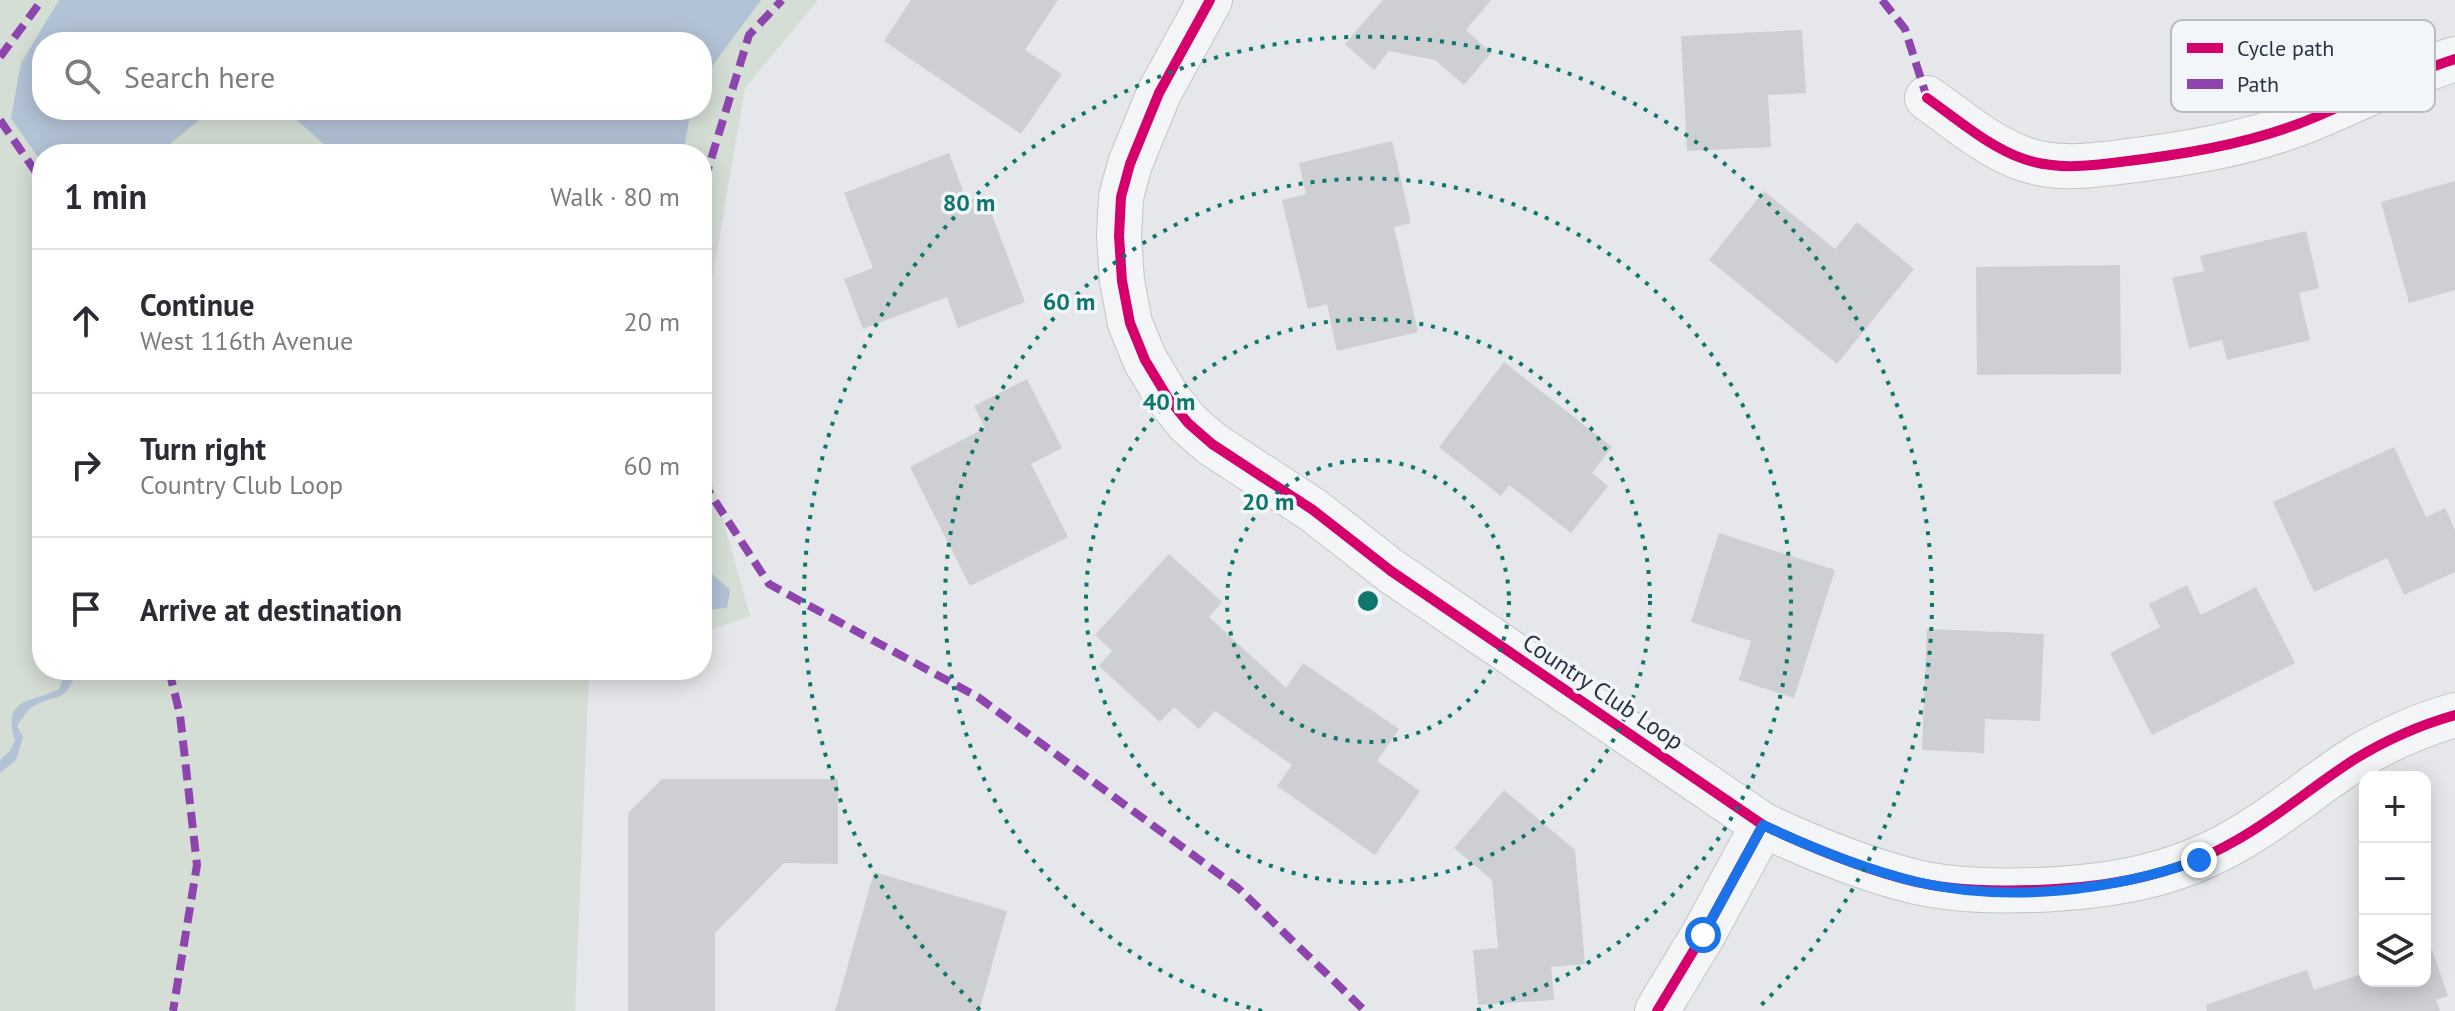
<!DOCTYPE html>
<html lang="en">
<head>
<meta charset="utf-8">
<style>
  :root { --surface:#fff; --page:#f7f7f7; --text:#2b2b33; --muted:#7c7c81; --line:#e1e1e2 }
  body { margin:0; font-family:"PT Sans",sans-serif; background:var(--page); color:var(--text) }
  .controls { position:absolute; right:24px; bottom:24px; display:grid; overflow:hidden; border-radius:16px; box-shadow:0 4px 20px #0003 }
  .controls button { width:72px; height:72px; display:grid; place-items:center; padding:0; border:0; border-bottom:2px solid var(--line); background:var(--surface); color:var(--text); font:40px sans-serif }
  .stop { position:absolute; width:24px; height:24px; margin:-18px; border:6px solid #1a73e8; border-radius:50%; background:#fff }
  .stop.end { background:#1a73e8; border-color:#fff; box-shadow:0 2px 8px #0008 }
  .list { margin:0; padding:0; list-style:none }
  h2 { display:flex; justify-content:space-between; align-items:center; height:104px; margin:0; padding:0 32px; font-size:34px }
  h2 small { font-size:26px; font-weight:400; color:var(--muted) }
  .list li { display:grid; grid-template-columns:52px 1fr auto; gap:24px; align-items:center; box-sizing:border-box; height:144px; padding:0 32px; border-top:2px solid var(--line) }
  .list b { display:block; font-size:30px; white-space:nowrap }
  .list p { margin:0; font-size:26px; white-space:nowrap; color:var(--muted) }
  .list em { font-size:26px; font-style:normal; color:var(--muted) }
  .icon { flex:none; width:44px; height:44px; fill:none; stroke:currentColor; stroke-width:2; stroke-linecap:round; stroke-linejoin:round }
  .map { position:relative; flex:none; width:2455px; height:1011px; overflow:hidden }
  .search { position:absolute; background:var(--surface); box-shadow:0 4px 20px #0003; left:32px; top:32px; width:680px; height:88px; display:flex; align-items:center; gap:20px; box-sizing:border-box; padding:0 28px; border-radius:32px; color:var(--muted); font-size:30px }
  .panel { position:absolute; background:var(--surface); box-shadow:0 4px 20px #0003; left:32px; top:144px; width:680px; height:536px; border-radius:32px }
  .map>svg:first-child { display:block }
  .green { fill:#d5ded5; fill-rule:evenodd }
  .water { fill:#b3c3d6 }
  .building { fill:#cdcfd3 }
  .lines { fill:none; stroke-linecap:round; stroke-linejoin:round }
  .minor-casing { stroke:#c3c5c8; stroke-width:46 }
  .minor { stroke:#f4f5f7; stroke-width:44 }
  .quiet { stroke:#8e44ad; stroke-width:8; stroke-dasharray:16 8; stroke-linecap:butt }
  .cycleway-casing { stroke:#f3f6f9; stroke-width:15 }
  .cycleway { stroke:#d6006c; stroke-width:10 }
  .route { stroke:#1a73e8; stroke-width:10 }
  .ring { fill:none; stroke:#0f766e; stroke-width:4; stroke-dasharray:4 8 }
  .labels { text-anchor:middle; stroke-width:7; stroke-linejoin:round; paint-order:stroke }
  .street-label { font-size:24px; fill:#2a3346; stroke:#f3f6f9 }
  .key { fill:#f3f6f9; stroke:#b7bcc3; stroke-width:2 }
  .key-label { font-size:22px; fill:#2a3346 }
  .centre { fill:#0f766e; stroke:#f3f6f9; stroke-width:4 }
  .ring-label { font-size:24px; text-anchor:middle; font-weight:bold; fill:#0f766e; stroke:#f3f6f9; stroke-width:7; stroke-linejoin:round; paint-order:stroke }
</style>
</head>
<body>
<div class="map">
<svg width="2455" height="1011" viewBox="0 0 2455 1011">
  <rect width="100%" height="100%" fill="#e5e7ea"/>
  <g class="green">
    <path d="M 0,0 L 818,0 L 745,88 L 702,338 L 702,154 L 42,154 L 42,670 L 593,670 L 589,672 L 575,1011 L 0,1011 ZM 42,42 L 702,42 L 702,110 L 42,110 Z"/>
    <polygon points="702,445 750,616 702,633"/>
  </g>
  <g class="water">
    <polygon points="59,0 761,0 702,80 702,42 42,42 42,110 211,110 158,154 42,154 42,163 11,118 21,63"/>
    <polygon points="285,110 691,110 683,154 328,154 325,145"/>
    <polygon points="702,565 730,590 727,608 702,610"/>
    <path d="M 66,670 L 77,670 C 63,706 62,691 34,706 C 27,709 22,720 17,726 L 23,737 L 16,760 L 0,773 L 0,760 L 9,752 L 15,741 C 1,696 33,703 59,689 Z"/>
  </g>
  <g class="building">
    <polygon points="911,0 1058,0 1025,50 1062,74 1021,134 884,41"/>
    <polygon points="1383,0 1491,0 1466,30 1491,53 1464,85 1435,60 1389,51 1374,70 1345,44"/>
    <polygon points="1802,30 1806,93 1768,95 1771,147 1687,151 1681,36"/>
    <polygon points="1392,141 1411,223 1394,227 1418,332 1337,351 1327,304 1308,309 1282,200 1306,194 1299,163"/>
    <polygon points="949,153 967,201 984,194 1025,302 958,328 947,297 863,329 844,279 873,268 844,193"/>
    <polygon points="2455,181 2455,290 2409,303 2381,202"/>
    <polygon points="1764,191 1835,249 1857,222 1914,269 1837,364 1709,260"/>
    <polygon points="2306,231 2319,288 2299,293 2310,340 2227,360 2222,340 2189,348 2172,278 2204,271 2200,256"/>
    <polygon points="2120,265 2121,374 1977,375 1976,267"/>
    <polygon points="1504,362 1612,447 1592,473 1608,486 1571,533 1509,485 1501,496 1439,447"/>
    <polygon points="1027,379 1062,448 1031,464 1068,537 970,586 910,467 985,428 974,406"/>
    <polygon points="2394,447 2426,517 2445,508 2455,530 2455,572 2404,595 2387,558 2314,592 2273,502"/>
    <polygon points="1719,533 1835,570 1794,698 1739,680 1751,641 1691,622"/>
    <polygon points="1169,554 1222,602 1209,617 1286,688 1303,663 1399,729 1377,761 1420,791 1375,855 1277,786 1292,765 1215,711 1199,729 1174,707 1160,722 1099,666 1112,651 1095,635"/>
    <polygon points="2187,585 2201,615 2256,587 2295,663 2152,735 2110,653 2160,627 2149,604"/>
    <polygon points="1927,629 2044,634 2040,721 1985,719 1984,753 1922,750"/>
    <polygon points="662,779 838,779 838,864 784,863 715,933 715,1011 628,1011 628,813"/>
    <polygon points="1504,790 1575,850 1585,964 1551,967 1554,1000 1478,1005 1473,950 1498,948 1492,880 1454,848"/>
    <polygon points="874,872 1007,911 979,1011 835,1011"/>
    <polygon points="2432,950 2448,996 2436,1000 2440,1011 2207,1011 2206,1005 2307,970 2314,990 2365,973 2365,981 2425,981 2425,952"/>
  </g>
  <g class="lines">
    <g class="minor-casing">
      <g id="minor">
        <path d="M 1210,0 L 1159,93 L 1130,164 L 1121,197 L 1119,236 L 1122,281 L 1130,323 L 1145,360 L 1168,398 L 1188,423 L 1212,444 L 1313,510 L 1391,571 L 1763,825 C 1812,848 1863,869 1916,882 C 1956,891 1996,891 2037,890 C 2107,887 2173,877 2235,841 C 2278,817 2314,785 2355,759 C 2386,740 2420,725 2455,715"/>
        <path d="M 1927,98 C 1957,119 1989,147 2024,159 C 2055,170 2089,166 2120,162 C 2179,155 2242,145 2298,124 C 2350,104 2401,76 2455,59"/>
        <polyline points="1657,1011 1703,935 1763,825"/>
      </g>
    </g>
    <use href="#minor" class="minor"/>
    <g class="quiet">
      <polyline points="1882,0 1905,29 1927,98"/>
      <polyline points="0,57 42,0"/>
      <polyline points="0,120 42,181"/>
      <polyline points="702,205 705,179 749,35 782,0"/>
      <polyline points="702,481 769,584 978,697 1238,888 1365,1011"/>
      <polyline points="169,670 180,715 197,865 173,1011"/>
    </g>
    <g class="cycleway-casing">
      <g id="cycleway">
        <path d="M 1210,0 L 1159,93 L 1130,164 L 1121,197 L 1119,236 L 1122,281 L 1130,323 L 1145,360 L 1168,398 L 1188,423 L 1212,444 L 1313,510 L 1391,571 L 1763,825 C 1812,848 1863,869 1916,882 C 1956,891 1996,891 2037,890 C 2107,887 2173,877 2235,841 C 2278,817 2314,785 2355,759 C 2386,740 2420,725 2455,715"/>
        <path d="M 1927,98 C 1957,119 1989,147 2024,159 C 2055,170 2089,166 2120,162 C 2179,155 2242,145 2298,124 C 2350,104 2401,76 2455,59"/>
        <polyline points="1657,1011 1703,935 1763,825"/>
      </g>
    </g>
    <use href="#cycleway" class="cycleway"/>
  </g>
  <g class="lines">
    <path class="route" d="M 1703,935 L 1763,825 C 1812,848 1864,869 1917,882 C 2008,903 2112,891 2199,860"/>
  </g>
  <g class="ring">
    <circle cx="1368" cy="601" r="141"/>
    <circle cx="1368" cy="601" r="282"/>
    <path d="M1262 1011A423 423 0 1 1 1474 1011"/>
    <path d="M980 1010A564 564 0 1 1 1756 1010"/>
  </g>
  <g class="labels">
    <g class="street-label">
      <text transform="translate(1603 692) rotate(34)" y="8">Country Club Loop</text>
    </g>
  </g>
  <rect x="2171" y="20" width="264" height="92" rx="12" class="key"/>
  <rect x="2187" y="43" width="36" height="10" fill="#d6006c"/>
  <rect x="2187" y="79" width="36" height="10" fill="#8e44ad"/>
  <g class="key-label">
    <text x="2237" y="56">Cycle path</text>
    <text x="2237" y="92">Path</text>
  </g>
  <circle cx="1368" cy="601" r="12" class="centre"/>
  <g class="ring-label">
    <text x="969" y="211">80 m</text>
    <text x="1069" y="310">60 m</text>
    <text x="1169" y="410">40 m</text>
    <text x="1268" y="510">20 m</text>
  </g>
</svg>
<div class="controls">
<button>+</button>
<button>−</button>
<button><svg class="icon" aria-label="layers" viewBox="0 0 24 24"><path d="M12 4l9 5-9 5-9-5zM3 14l9 5 9-5"/></svg></button>
</div>
<div class="stop" style="left:1703px;top:935px"></div>
<div class="stop end" style="left:2199px;top:860px"></div>
<div class="search"><svg class="icon" aria-label="search" viewBox="0 0 24 24"><circle cx="10" cy="10" r="6"/><path d="M15 15l6 6"/></svg>Search here</div>
<section class="panel">
<h2>1 min<small>Walk · 80 m</small></h2>
<ul class="list">
<li><svg class="icon" aria-label="ahead" viewBox="0 0 24 24"><path d="M12 20V5M6 11l6-6 6 6"/></svg><div><b>Continue</b><p>West 116th Avenue</p></div><em>20 m</em></li>
<li><svg class="icon" aria-label="right" viewBox="0 0 24 24"><path d="M7 20v-9h11M14 6l5 5-5 5"/></svg><div><b>Turn right</b><p>Country Club Loop</p></div><em>60 m</em></li>
<li><svg class="icon" aria-label="arrive" viewBox="0 0 24 24"><path d="M6 21V4h12l-3 4 3 4H6"/></svg><div><b>Arrive at destination</b></div></li>
</ul>
</section>
</div>
</body>
</html>
